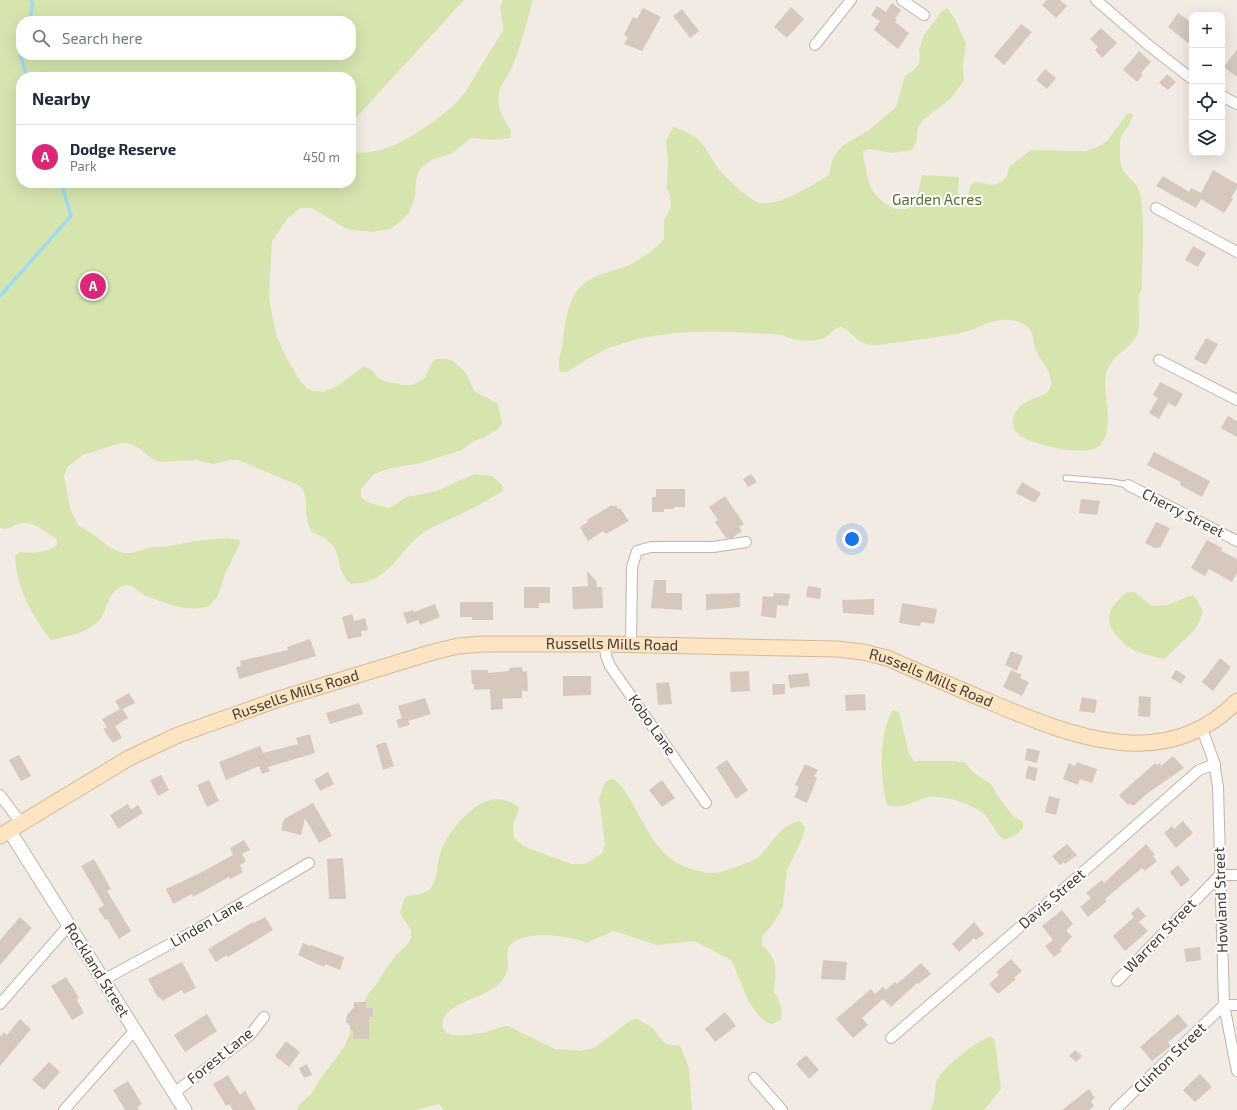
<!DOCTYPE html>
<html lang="en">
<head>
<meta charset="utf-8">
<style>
  :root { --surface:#fff; --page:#f6f6f7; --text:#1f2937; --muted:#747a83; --line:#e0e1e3; --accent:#db2777 }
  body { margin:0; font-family:"Exo 2",sans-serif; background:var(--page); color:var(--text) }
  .controls { position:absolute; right:12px; top:12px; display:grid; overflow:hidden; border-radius:8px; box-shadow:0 4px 16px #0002 }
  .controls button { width:36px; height:36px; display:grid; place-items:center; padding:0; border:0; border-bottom:1px solid var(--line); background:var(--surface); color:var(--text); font:20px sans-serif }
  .you { position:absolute; left:852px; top:539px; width:14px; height:14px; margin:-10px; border:3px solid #fff; border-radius:50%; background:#1a73e8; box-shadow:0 0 0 6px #1a73e833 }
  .badge { display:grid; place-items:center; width:26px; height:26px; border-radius:50%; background:var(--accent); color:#fff; font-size:13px; font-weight:700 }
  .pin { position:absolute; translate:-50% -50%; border:2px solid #fff; box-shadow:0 1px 4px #0006 }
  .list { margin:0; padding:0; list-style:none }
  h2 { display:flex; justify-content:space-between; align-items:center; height:52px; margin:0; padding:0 16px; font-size:17px }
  h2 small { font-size:13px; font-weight:400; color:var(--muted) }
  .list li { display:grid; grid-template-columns:26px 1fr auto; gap:12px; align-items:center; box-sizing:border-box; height:64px; padding:0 16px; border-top:1px solid var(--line) }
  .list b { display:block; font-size:15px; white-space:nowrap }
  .list p { margin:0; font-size:13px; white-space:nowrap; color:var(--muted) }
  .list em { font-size:13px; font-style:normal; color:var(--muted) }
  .icon { flex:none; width:22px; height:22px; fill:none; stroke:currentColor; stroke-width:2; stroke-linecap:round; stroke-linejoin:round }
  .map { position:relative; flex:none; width:1237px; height:1110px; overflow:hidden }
  .search { position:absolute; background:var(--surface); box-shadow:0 4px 16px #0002; left:16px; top:16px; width:340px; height:44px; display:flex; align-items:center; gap:10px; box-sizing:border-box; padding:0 14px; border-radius:16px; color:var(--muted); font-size:15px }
  .panel { position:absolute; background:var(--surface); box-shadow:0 4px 16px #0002; left:16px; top:72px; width:340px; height:116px; border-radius:16px }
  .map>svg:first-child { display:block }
  .green { fill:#d6e5ae; fill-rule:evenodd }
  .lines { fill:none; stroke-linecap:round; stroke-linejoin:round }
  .stream { stroke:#a2dbed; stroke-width:3.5 }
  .building { fill:#d6c8bd }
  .service-casing { stroke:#c0b4aa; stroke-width:7 }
  .minor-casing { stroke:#c0b4aa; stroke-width:12 }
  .tertiary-casing { stroke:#c0b4aa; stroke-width:15 }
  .secondary-casing { stroke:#d3b998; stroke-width:17 }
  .service { stroke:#fff; stroke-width:5 }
  .minor { stroke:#fff; stroke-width:10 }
  .tertiary { stroke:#fff; stroke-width:13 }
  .secondary { stroke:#fde5c3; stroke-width:15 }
  .labels { text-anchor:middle; stroke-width:4; stroke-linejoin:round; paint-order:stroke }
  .park-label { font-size:15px; fill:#52732a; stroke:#fff }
  .street-label { font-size:15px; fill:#443b34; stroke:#fff }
</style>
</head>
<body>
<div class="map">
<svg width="1237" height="1110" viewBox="0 0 1237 1110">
  <rect width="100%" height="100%" fill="#f2ebe4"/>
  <g class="green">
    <path d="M 0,0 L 464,0 L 351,123 L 351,77 L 21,77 L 21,183 L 351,183 L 351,153 C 362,153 373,152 384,149 C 407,142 453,111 466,91 C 478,71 490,51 503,31 C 504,19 497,12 503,0 L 533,0 C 527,22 521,44 513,65 C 509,75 501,83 499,93 C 496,106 504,121 511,130 L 510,138 L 495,140 L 471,138 L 451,154 L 431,160 L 420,169 L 416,180 L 415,196 L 409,213 L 400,222 L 390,229 L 371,232 L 354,230 L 345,228 L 312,208 L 301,208 L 288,218 L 272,241 L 269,297 L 273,320 L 277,337 L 286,357 L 300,381 L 307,388 L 313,391 L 324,392 L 337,386 L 363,367 C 373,367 373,374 380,379 C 384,382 406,386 411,385 C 416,384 421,380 425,378 L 432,362 L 437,359 L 446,359 L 453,361 L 466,373 L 474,391 L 498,404 L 502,424 L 498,429 L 485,437 L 474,441 L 462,450 L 421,463 L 391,468 L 374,474 L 361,489 L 361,497 L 369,503 L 389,508 L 407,497 L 437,491 L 474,474 L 492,476 L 502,485 L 503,491 C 491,498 478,506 465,512 C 453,518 441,522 429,529 C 400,545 392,584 351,584 C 330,565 350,547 312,532 C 310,528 308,524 307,519 C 304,507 310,494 298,485 L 238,460 L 230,460 L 214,464 L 196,460 L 160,462 L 153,459 L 137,447 L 127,443 L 121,443 L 83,455 L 67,467 L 64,476 L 70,508 L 78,525 L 91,533 L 111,548 L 124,553 L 132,553 L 151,547 L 166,547 L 195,541 L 227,538 L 239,540 L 240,543 L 225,574 L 218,596 L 209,606 C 189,613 166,604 147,596 C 139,593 132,582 123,586 C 108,591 108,607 101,618 C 89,633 69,636 51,640 C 31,615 17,589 15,556 L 19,552 C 33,553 46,553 57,545 L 57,539 C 49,534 34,522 24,523 C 13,523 12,531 0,528 ZM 21,21 L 351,21 L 351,55 L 21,55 Z"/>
    <path d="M 947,8 L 955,19 L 966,44 L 963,64 L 964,81 L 951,98 L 922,121 L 918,128 L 916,143 L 912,150 L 893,153 L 870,149 L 863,151 C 867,178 868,198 896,209 C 901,210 910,209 913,205 C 917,200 920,182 922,175 L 959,177 L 958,194 L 964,197 L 968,195 L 971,185 L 975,182 L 994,185 L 1001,182 L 1007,176 L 1009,167 L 1031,150 L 1085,151 L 1096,148 L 1107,141 L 1127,114 L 1130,113 L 1133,115 C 1131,127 1119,133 1120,145 C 1120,154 1119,166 1125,173 C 1131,181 1139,184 1141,197 C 1145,226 1142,256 1142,285 C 1142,289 1140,292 1139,296 C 1138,304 1139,313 1139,322 C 1140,354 1104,348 1105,386 C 1106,403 1114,432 1099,446 C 1086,458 1020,444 1014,429 C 1012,424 1012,419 1014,415 C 1024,394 1050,400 1051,384 C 1052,371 1041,362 1036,351 C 1032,341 1036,334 1025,325 C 1018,320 1008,319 1000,320 C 986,322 975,330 961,333 C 934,338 906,341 878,345 C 857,345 857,336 842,327 C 834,327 831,334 824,338 C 814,342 791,342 784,335 C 726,331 667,326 612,347 C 596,353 581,363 567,372 L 560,372 C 557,358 561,355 563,342 C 564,338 563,334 564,330 C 565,319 570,301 576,292 C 588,276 604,274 621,268 C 638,262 652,252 664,239 L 664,220 L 671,207 L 670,195 L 667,189 L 668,161 L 666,141 L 673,127 C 706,137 703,149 722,173 C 728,180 752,202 760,203 C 778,207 814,184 829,175 L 833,158 L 842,146 L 869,130 L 896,107 L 905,76 L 914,70 L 919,63 L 920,57 L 919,50 L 924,35 L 941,12 Z"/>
    <path d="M 1128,592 L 1134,592 L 1152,606 L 1167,605 L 1190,596 L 1194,596 L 1203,611 C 1198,627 1194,632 1182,642 C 1175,648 1171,654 1163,659 C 1151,656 1140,654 1130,648 C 1125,646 1122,641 1119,638 C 1101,620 1110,605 1128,592 Z"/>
    <path d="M 893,710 L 899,712 L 909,754 L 914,761 L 956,761 L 965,763 L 974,773 L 991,784 L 997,795 L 1014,817 L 1023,822 L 1023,828 L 1018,834 L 1004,840 C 993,831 992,821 984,814 C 972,804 940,793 925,798 C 910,803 903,809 887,805 C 880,779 878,734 893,710 Z"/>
    <path d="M 612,779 C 620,781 624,790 628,796 C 647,827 657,862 698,871 C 714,875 724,872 738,866 C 745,863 752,862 758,857 C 772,845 780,824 800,821 L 805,827 L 802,839 L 787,870 L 783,906 L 774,922 L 762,937 L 762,945 C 779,960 776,971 774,992 C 780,1001 783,1008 781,1019 L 772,1024 C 750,1019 741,978 731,960 L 694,941 L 656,945 L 614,931 L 586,943 C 571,935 519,929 509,947 C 507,952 507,957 508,962 C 508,977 500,985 487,992 C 475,999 438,1008 443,1027 C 444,1031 445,1032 449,1034 C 457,1038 484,1033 493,1030 C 499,1028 502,1026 508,1026 L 555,1049 L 580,1051 L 594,1048 L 631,1020 L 637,1019 L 653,1028 L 658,1036 L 666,1044 L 680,1046 L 689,1068 L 692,1110 L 444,1110 L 439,1104 L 415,1110 L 297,1110 L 300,1104 L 311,1094 L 321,1078 L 345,1046 L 357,1015 L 369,993 L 379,981 L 382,975 L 395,956 L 408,944 L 411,938 L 411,930 L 400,913 L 405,897 C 413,894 424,895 430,889 C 438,881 437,859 442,848 C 454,822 490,781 519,808 L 513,826 L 514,838 L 522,845 L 530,849 L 572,864 L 584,864 L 591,861 L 602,853 L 605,845 L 599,798 L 605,782 Z"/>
    <path d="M 991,1036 L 995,1041 L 1001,1089 L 984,1110 L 930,1110 C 936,1101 934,1093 936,1083 C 938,1070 978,1040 991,1036 Z"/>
  </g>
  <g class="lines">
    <g class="stream">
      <polyline points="29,21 33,5 31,0"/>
      <polyline points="21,52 20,55 27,77"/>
      <polyline points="0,296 71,216 61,183"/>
    </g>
  </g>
  <g class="building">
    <polygon points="1047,0 1060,0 1067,6 1056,18 1042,5"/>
    <polygon points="892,3 901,10 895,19 897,20 895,22 909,33 898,49 874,30 880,21 871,15 877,6 886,12"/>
    <polygon points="791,7 804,19 787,38 774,27"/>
    <polygon points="643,8 661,17 642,51 624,44 628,37 624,35 633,17 637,19"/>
    <polygon points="682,9 699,31 690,38 673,16"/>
    <polygon points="1178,13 1192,23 1192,46 1168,27"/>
    <polygon points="1021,24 1032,32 1004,65 994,56"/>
    <polygon points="1101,28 1117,43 1102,58 1095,50 1098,47 1090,39"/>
    <polygon points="1237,49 1237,77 1224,67"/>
    <polygon points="1139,51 1151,62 1141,73 1143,75 1137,82 1123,70"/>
    <polygon points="1045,69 1056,78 1047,89 1036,80"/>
    <polygon points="1167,74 1176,82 1168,90 1159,83"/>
    <polygon points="1213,170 1237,184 1237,188 1231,198 1233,199 1224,213 1201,199 1196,208 1156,186 1163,176 1189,192 1191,188 1201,193"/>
    <polygon points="1193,246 1206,253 1198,267 1185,260"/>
    <polygon points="1206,338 1218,344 1206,365 1194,359"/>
    <polygon points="1160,382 1183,394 1176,407 1168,403 1159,419 1149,413 1158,398 1153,395"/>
    <polygon points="1228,416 1237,421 1237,437 1221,428"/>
    <polygon points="1154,452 1210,481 1202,497 1180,485 1181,482 1147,465"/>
    <polygon points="751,474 757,482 748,487 743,479"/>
    <polygon points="1022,482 1041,493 1035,503 1016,493"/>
    <polygon points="656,489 685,489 685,507 674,507 674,509 664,509 664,512 652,512 652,497 656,497"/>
    <polygon points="725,496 744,524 739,527 742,531 732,538 726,538 715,522 718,520 709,507"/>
    <polygon points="1081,499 1100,501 1097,515 1079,513"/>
    <polygon points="612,505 613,507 616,505 618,509 620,508 629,521 606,534 603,531 588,541 580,527 588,522 587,520"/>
    <polygon points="1156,522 1170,528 1160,548 1157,547 1157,549 1145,543"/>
    <polygon points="1207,540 1222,548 1221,551 1237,559 1237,573 1232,582 1209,569 1205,576 1191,568"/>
    <polygon points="587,571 596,581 597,587 602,587 603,608 573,609 572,587 588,586"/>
    <polygon points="654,580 666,580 666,593 682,593 682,610 651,608"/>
    <polygon points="808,586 821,588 820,599 806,597"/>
    <polygon points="524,587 550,587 550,603 539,603 539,608 524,608"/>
    <polygon points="740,593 740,607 706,610 706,594"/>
    <polygon points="774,593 790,594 788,606 777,605 776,618 761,616 763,596 773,597"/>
    <polygon points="874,599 874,615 843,613 842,600"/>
    <polygon points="460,602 493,602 493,620 472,620 472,617 460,617"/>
    <polygon points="902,603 937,609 934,624 921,622 920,626 899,623"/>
    <polygon points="435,604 440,617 420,625 418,620 407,624 403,613 413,610 414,612"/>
    <polygon points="352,614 354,621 365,618 368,630 361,631 362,636 348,639 342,617"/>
    <polygon points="310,639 316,656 239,679 236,667 241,666 240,661 288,650 287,647"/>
    <polygon points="1011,651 1023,656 1017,671 1005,665"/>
    <polygon points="1220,658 1231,667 1213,691 1202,682"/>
    <polygon points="522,667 523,672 527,671 528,691 522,691 522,698 502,699 503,709 491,710 490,689 474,690 474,684 472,684 471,670 488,670 488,673 509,671 509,668"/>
    <polygon points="1011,670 1022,675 1020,678 1029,682 1022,696 1003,687"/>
    <polygon points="1176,670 1186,676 1181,684 1171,678"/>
    <polygon points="749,671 750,691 731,692 730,672"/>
    <polygon points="808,673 810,686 790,688 788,675"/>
    <polygon points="563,676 591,676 591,695 563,696"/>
    <polygon points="669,682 672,704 658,705 656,683"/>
    <polygon points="772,684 785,684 785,694 773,695"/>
    <polygon points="129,693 135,703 123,709 128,718 115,726 122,738 113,743 103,729 107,727 102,719 120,709 115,701"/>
    <polygon points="865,694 866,710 846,711 845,695"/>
    <polygon points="1139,696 1151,697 1150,717 1138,716"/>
    <polygon points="1082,697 1097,700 1095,713 1079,711"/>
    <polygon points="425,698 431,714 408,721 410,725 399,728 396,720 402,718 398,706"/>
    <polygon points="359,703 363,714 330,724 326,713"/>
    <polygon points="310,734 315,753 268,767 270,771 262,774 259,766 226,780 219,762 260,746 263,753 298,744 296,738"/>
    <polygon points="386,742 394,766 383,770 376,745"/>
    <polygon points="1027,748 1040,751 1037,763 1025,760"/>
    <polygon points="19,755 31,776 21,781 9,760"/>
    <polygon points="1173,756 1184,768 1148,793 1133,806 1130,803 1128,805 1119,795 1155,763 1157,765 1160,763 1161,766"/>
    <polygon points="727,760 748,790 736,799 716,767"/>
    <polygon points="1077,762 1097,769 1092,783 1080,779 1078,785 1063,779 1069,763 1075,766"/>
    <polygon points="805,764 818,770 814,776 817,778 807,803 794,797 799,787 795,785"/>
    <polygon points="1028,766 1038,768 1035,781 1025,778"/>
    <polygon points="328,772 334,784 320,791 314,780"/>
    <polygon points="161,775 169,790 158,796 150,780"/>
    <polygon points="209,780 219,801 207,807 197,785"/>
    <polygon points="662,780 675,798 662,807 649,790"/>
    <polygon points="1049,796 1060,799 1056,815 1045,812"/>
    <polygon points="313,803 332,836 319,843 305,818 301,835 281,830 284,819"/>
    <polygon points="128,804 131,810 138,805 143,813 118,829 110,815"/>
    <polygon points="1183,821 1193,833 1176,848 1164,833 1172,826 1174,829"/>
    <polygon points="244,840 250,850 242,854 246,861 240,865 243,872 230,879 229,877 193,897 192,894 173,904 166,889 200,873 233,855 230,848"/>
    <polygon points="1067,844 1077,855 1065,864 1064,862 1060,865 1052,856"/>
    <polygon points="1146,844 1155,855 1153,856 1157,861 1145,871 1142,868 1105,899 1107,901 1088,917 1080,907 1091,898 1086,893 1102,880 1104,883"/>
    <polygon points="343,858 346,899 329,899 327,859"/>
    <polygon points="94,859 111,889 107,891 131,931 119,939 107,919 105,920 98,909 104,905 81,866"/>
    <polygon points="1178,865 1190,880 1181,887 1170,872"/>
    <polygon points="1138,907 1146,916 1139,922 1148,931 1125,951 1113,936 1134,917 1131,913"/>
    <polygon points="1062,910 1073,924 1066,930 1072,937 1060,949 1062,951 1054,957 1045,946 1053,940 1042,926"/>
    <polygon points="20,917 32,928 0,965 0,940"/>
    <polygon points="265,917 273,930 228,957 227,955 216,962 208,949 253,922 254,923"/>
    <polygon points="974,922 984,934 976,940 974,938 959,952 952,944"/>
    <polygon points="303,943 310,946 311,945 344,957 340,970 325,964 324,967 298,955"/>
    <polygon points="1200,947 1201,960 1186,962 1184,949"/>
    <polygon points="1011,959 1022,971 1014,978 1016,979 998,994 989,984 999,975 996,972"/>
    <polygon points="823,960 847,962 845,980 821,979"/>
    <polygon points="182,962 196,988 184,994 182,990 162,1001 160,997 158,998 148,979"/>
    <polygon points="921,963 931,974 918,984 917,983 891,1007 883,999 862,1018 868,1025 853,1038 836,1019 871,989 875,994 883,987 886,990 895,982 897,984"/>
    <polygon points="66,977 79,998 77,1000 84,1013 72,1020 51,986"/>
    <polygon points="354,1002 366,1002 366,1008 373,1008 373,1017 369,1017 369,1039 353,1039 353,1030 350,1030 350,1026 346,1022 347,1015 354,1007"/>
    <polygon points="725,1012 736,1026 715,1042 705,1029"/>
    <polygon points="207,1014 217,1031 185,1052 174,1035"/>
    <polygon points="1178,1014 1188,1026 1168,1042 1171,1046 1152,1061 1140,1047"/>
    <polygon points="20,1019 31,1029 0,1066 0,1037 4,1032 7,1035"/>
    <polygon points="286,1041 300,1052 289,1067 275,1056"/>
    <polygon points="1075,1050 1082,1056 1076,1062 1069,1056"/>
    <polygon points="806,1055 819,1070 809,1079 796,1064"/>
    <polygon points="49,1062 60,1072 44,1090 32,1080"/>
    <polygon points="307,1064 312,1075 304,1078 299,1068"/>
    <polygon points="1200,1074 1212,1087 1195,1102 1183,1090"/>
    <polygon points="228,1075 240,1095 245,1091 256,1110 233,1110 229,1104 226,1106 213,1084"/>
    <polygon points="128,1081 142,1104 137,1107 139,1110 125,1110 113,1090"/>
    <polygon points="1089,1089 1095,1098 1091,1101 1094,1106 1089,1110 1062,1110"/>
  </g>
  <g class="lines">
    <g class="service-casing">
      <polyline id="service" points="1066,478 1113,482 1128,485"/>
    </g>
    <g class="minor-casing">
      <g id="minor">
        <polyline points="902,0 924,15"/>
        <polyline points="1096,0 1147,44 1192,79"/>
        <polyline points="815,45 851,0"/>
        <polyline points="1222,96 1237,104"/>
        <polyline points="1156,208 1237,252"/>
        <polyline points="1159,360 1237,400"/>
        <polyline points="1128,485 1237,541"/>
        <polyline points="605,644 606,656 610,666 706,803"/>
        <polyline points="631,645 632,567 637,551 651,547 713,547 746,542"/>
        <polyline points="1202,729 1214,762 1218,787 1224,1005 1237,1071"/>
        <polyline points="0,795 21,823"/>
        <polyline points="103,980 198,929 309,863"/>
        <polyline points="1117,981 1220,875 1237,875"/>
        <polyline points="0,1004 69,925"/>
        <polyline points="891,1038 1042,908 1199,770 1215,764"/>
        <polyline points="754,1078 782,1110"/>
        <polyline points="174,1093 250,1035 264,1017"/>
        <polyline points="64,1110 135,1030"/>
        <polyline points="1115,1110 1224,1005 1237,1005"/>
      </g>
    </g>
    <g class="tertiary-casing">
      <polyline id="tertiary" points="9,830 185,1110"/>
    </g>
    <g class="secondary-casing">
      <g id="secondary">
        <path id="s1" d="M 0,836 L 129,758 L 178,735 L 279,699 L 433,652 L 458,646 L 483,644 L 605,644 L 837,649 L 863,652 L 887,658 C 921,673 955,687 990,702 C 1071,736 1165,775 1237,701"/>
      </g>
    </g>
    <use href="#service" class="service"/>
    <use href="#minor" class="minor"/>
    <use href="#tertiary" class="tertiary"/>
    <use href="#secondary" class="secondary"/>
  </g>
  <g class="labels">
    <g class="park-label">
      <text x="937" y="205">Garden Acres</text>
    </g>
    <g class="street-label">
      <text transform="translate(1183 513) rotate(27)" y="5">Cherry Street</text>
      <text dy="5" stroke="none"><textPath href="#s1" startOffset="653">Russells Mills Road</textPath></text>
      <text dy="5" stroke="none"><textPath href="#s1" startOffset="977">Russells Mills Road</textPath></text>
      <text dy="5" stroke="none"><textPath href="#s1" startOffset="329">Russells Mills Road</textPath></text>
      <text transform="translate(652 725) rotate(55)" y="5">Kobo Lane</text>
      <text transform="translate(1052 899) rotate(-41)" y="5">Davis Street</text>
      <text transform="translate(1221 900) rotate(-92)" y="5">Howland Street</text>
      <text transform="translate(207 923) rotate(-30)" y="5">Linden Lane</text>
      <text transform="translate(1160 936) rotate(-46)" y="5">Warren Street</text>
      <text transform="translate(97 970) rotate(58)" y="5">Rockland Street</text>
      <text transform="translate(220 1056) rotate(-39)" y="5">Forest Lane</text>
      <text transform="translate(1170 1058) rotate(-44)" y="5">Clinton Street</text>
    </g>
  </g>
</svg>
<div class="controls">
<button>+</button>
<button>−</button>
<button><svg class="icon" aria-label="locate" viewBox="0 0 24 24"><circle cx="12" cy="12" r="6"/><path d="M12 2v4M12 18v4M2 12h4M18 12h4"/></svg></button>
<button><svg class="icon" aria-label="layers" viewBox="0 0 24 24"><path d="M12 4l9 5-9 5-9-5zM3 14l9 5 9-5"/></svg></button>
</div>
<div class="you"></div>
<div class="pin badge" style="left:93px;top:286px">A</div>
<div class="search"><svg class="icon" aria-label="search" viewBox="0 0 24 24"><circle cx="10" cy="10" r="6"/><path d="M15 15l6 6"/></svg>Search here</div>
<section class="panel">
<h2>Nearby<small></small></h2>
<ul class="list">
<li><span class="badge">A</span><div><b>Dodge Reserve</b><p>Park</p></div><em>450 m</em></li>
</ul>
</section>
</div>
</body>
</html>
